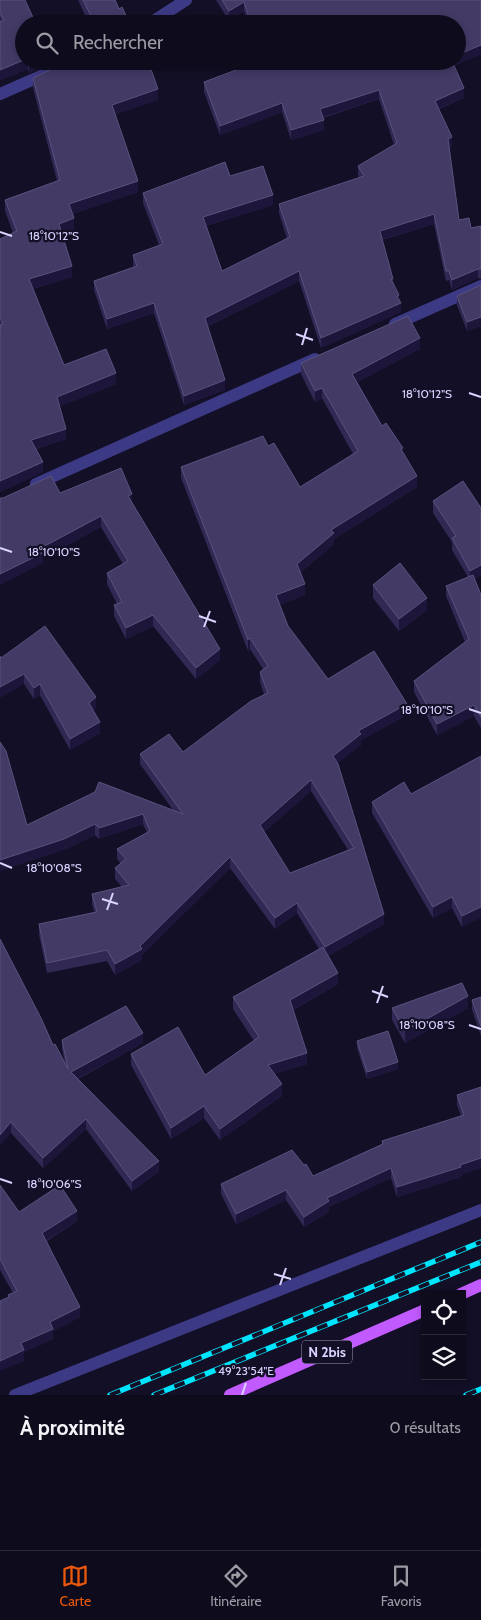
<!DOCTYPE html>
<html lang="fr">
<head>
<meta charset="utf-8">
<style>
  :root { --surface:#0e0b1c; --page:#1c1929; --text:#f1f3f6; --muted:#9b9ba3; --line:#2e2b3b; --accent:#ea580c }
  body { margin:0; font-family:Cabin,sans-serif; background:var(--page); color:var(--text) }
  .controls { position:absolute; right:15px; bottom:15px; display:grid; overflow:hidden; border-radius:0px; box-shadow:0 2px 8px #0003 }
  .controls button { width:45px; height:45px; display:grid; place-items:center; padding:0; border:0; border-bottom:1px solid var(--line); background:var(--surface); color:var(--text); font:25px sans-serif }
  .list { margin:0; padding:0; list-style:none }
  h2 { display:flex; justify-content:space-between; align-items:center; height:65px; margin:0; padding:0 20px; font-size:21px }
  h2 small { font-size:16px; font-weight:400; color:var(--muted) }
  .icon { flex:none; width:28px; height:28px; fill:none; stroke:currentColor; stroke-width:2; stroke-linecap:round; stroke-linejoin:round }
  .map { position:relative; flex:none; width:481px; height:1395px; overflow:hidden }
  .search { position:absolute; background:var(--surface); box-shadow:0 2px 8px #0003; left:15px; right:15px; top:15px; height:55px; display:flex; align-items:center; gap:12px; box-sizing:border-box; padding:0 18px; border-radius:28px; color:var(--muted); font-size:19px }
  .sheet { height:155px; background:var(--surface) }
  nav { display:flex; justify-content:space-around; align-items:center; box-sizing:border-box; height:70px; border-top:1px solid var(--line); background:var(--surface); font-size:14px; color:var(--muted) }
  nav a { display:grid; justify-items:center; gap:2px }
  nav .on { color:var(--accent) }
  .map>svg:first-child { display:block }
  .lines { fill:none; stroke-linecap:round; stroke-linejoin:round }
  .lane { stroke:#3d3a85; stroke-width:12 }
  .street { stroke:#3d3a85; stroke-width:12 }
  .primary { stroke:#c25bff; stroke-width:12 }
  .rail-casing { stroke:#00e5ff; stroke-width:5.5 }
  .rail { stroke:#130f26; stroke-width:4; stroke-dasharray:11; stroke-linecap:butt }
  .wall { fill:#312854; fill-rule:evenodd }
  .shaded-wall { fill:#1d163a }
  .building { fill:#433a66; stroke:#5a527e; fill-rule:evenodd }
  .ticks { fill:none; stroke:#d9d4ff; stroke-width:2 }
  .labels { text-anchor:middle; stroke-width:4.5; stroke-linejoin:round; paint-order:stroke }
  .shield { fill:#130f26; stroke:#9e99be; stroke-width:1 }
  .shield-label { font-size:14px; font-weight:bold; fill:#d9d4ff }
  .ticks-label { font-size:12px; text-anchor:middle; fill:#d9d4ff; stroke:#130f26; stroke-width:4.5; stroke-linejoin:round; paint-order:stroke }
</style>
</head>
<body>
<div class="map">
<svg width="481" height="1395" viewBox="0 0 481 1395">
  <rect width="100%" height="100%" fill="#130f26"/>
  <g class="lines">
    <polyline class="lane" points="15,1395 481,1210"/>
    <g class="street">
      <polyline points="149,24 186,0"/>
      <polyline points="0,94 75,61"/>
      <polyline points="395,324 481,286"/>
      <polyline points="36,484 315,359"/>
    </g>
    <g class="primary">
      <polyline points="461,1294 481,1285"/>
      <polyline points="230,1395 425,1310"/>
    </g>
    <g class="rail-casing">
      <g id="rail">
        <polyline points="110,1395 481,1242"/>
        <polyline points="154,1395 481,1262"/>
        <polyline points="466,1395 481,1389"/>
      </g>
    </g>
    <use href="#rail" class="rail"/>
  </g>
  <g class="wall">
    <polygon points="0,0 24,61 49,61 49,64 29,73 28,69 0,80"/>
    <polygon points="78,0 115,0 119,9 130,24 89,24"/>
    <polygon points="216,0 481,0 481,54 454,66 464,98 439,109 452,146 449,148 459,220 471,228 481,226 481,279 478,278 452,290 449,280 446,281 434,224 382,240 393,282 399,300 401,312 321,348 299,281 208,326 225,390 184,405 154,313 107,329 94,290 94,281 134,267 133,265 133,255 159,245 143,203 143,193 230,176 273,205 206,226 222,271 287,239 279,213 279,204 359,178 358,175 358,166 394,145 379,99 323,118 324,130 291,140 282,112 220,135 204,92 204,82 457,24 248,24 244,11 229,21"/>
    <polygon points="33,78 158,100 115,114 138,192 72,214 74,229 62,233 72,277 33,289 64,365 116,384 59,406 66,439 36,449 43,472 0,492 0,239 13,233 5,211 5,200 57,181 33,88"/>
    <polygon points="481,285 481,326 467,331 457,305 457,296"/>
    <path d="M 420,349 L 357,382 L 382,426 L 403,453 L 417,487 L 334,539 L 334,544 L 301,572 L 305,595 L 279,605 L 288,626 L 328,679 L 407,715 L 361,740 L 361,745 L 337,763 L 384,924 L 328,956 L 338,984 L 293,1010 L 307,1064 L 274,1074 L 282,1096 L 220,1140 L 204,1118 L 171,1139 L 131,1065 L 131,1054 L 205,1075 L 254,1041 L 233,1009 L 233,997 L 319,949 L 297,913 L 275,929 L 230,868 L 142,955 L 142,960 L 115,975 L 107,961 L 47,973 L 39,935 L 39,924 L 94,912 L 92,904 L 92,894 L 122,887 L 115,879 L 115,868 L 121,864 L 117,859 L 117,849 L 147,833 L 143,824 L 99,839 L 95,835 L 64,850 L 27,825 L 173,810 L 140,764 L 140,754 L 183,752 L 264,694 L 260,682 L 260,672 L 263,669 L 250,649 L 248,651 L 181,478 L 181,467 L 268,446 L 300,487 L 353,454 L 322,398 L 315,402 L 301,374 L 301,363 ZM 311,791 L 348,850 L 290,873 L 264,832 Z"/>
    <polygon points="60,493 132,504 220,660 196,679 153,626 126,639 114,616 114,605 117,604 107,584 107,573 123,564 101,527 43,558 43,563 3,498"/>
    <polygon points="433,501 481,508 475,580 481,595 481,728 474,716 437,735 414,692 414,681 465,642 446,596 446,586 468,577 452,550 452,542 433,513"/>
    <polygon points="373,585 427,610 399,631 373,598"/>
    <polygon points="1,658 96,708 93,710 100,733 70,750 40,695 34,699 24,684"/>
    <polygon points="481,756 462,927 452,908 433,918 372,813 372,802 411,794"/>
    <polygon points="0,939 53,1045 65,1063 62,1050 62,1040 143,1043 78,1079 159,1172 132,1191 86,1129 43,1168 11,1133"/>
    <polygon points="481,997 481,1036 472,1010 472,1000"/>
    <polygon points="392,1008 468,1008 405,1043 392,1020"/>
    <polygon points="357,1041 398,1069 367,1079 357,1048"/>
    <polygon points="481,1087 461,1177 397,1197 391,1178 329,1207 329,1212 304,1227 286,1200 236,1224 221,1194 221,1184 304,1165 313,1176 382,1144 382,1141 461,1116 457,1105 457,1095"/>
    <polygon points="0,1185 19,1212 77,1221 47,1241 80,1317 53,1331 53,1339 24,1352 24,1361 8,1297 8,1295 13,1293 0,1270"/>
  </g>
  <g class="shaded-wall">
    <polygon points="244,2 244,11 229,21 229,11"/>
    <polygon points="481,45 481,54 450,68 450,61 457,61 457,55"/>
    <polygon points="24,60 24,61 28,61 28,69 0,80 0,70"/>
    <polygon points="31,61 49,61 49,64 29,73 29,62"/>
    <polygon points="464,88 464,98 435,110 435,101"/>
    <polygon points="158,89 158,100 112,116 112,105"/>
    <polygon points="379,90 379,99 320,118 320,109"/>
    <polygon points="282,103 282,112 220,135 220,126"/>
    <polygon points="324,120 324,130 291,140 291,130"/>
    <polygon points="452,137 452,146 448,148 448,139"/>
    <polygon points="138,181 138,192 69,215 69,204"/>
    <polygon points="273,195 273,205 203,227 203,217"/>
    <polygon points="434,214 434,224 380,240 380,231"/>
    <polygon points="74,218 74,229 59,235 59,224"/>
    <polygon points="72,266 72,277 29,290 29,279"/>
    <polygon points="478,269 478,278 452,290 452,280"/>
    <polygon points="299,271 299,281 205,327 205,318"/>
    <polygon points="399,295 399,304 401,303 401,312 321,348 321,338"/>
    <polygon points="154,303 154,313 107,329 107,319"/>
    <polygon points="481,317 481,326 467,331 467,322"/>
    <polygon points="420,338 420,349 352,385 352,374"/>
    <polygon points="116,373 116,384 57,408 57,397"/>
    <polygon points="225,380 225,390 184,405 184,396"/>
    <polygon points="322,388 322,398 315,402 315,391"/>
    <polygon points="66,429 66,439 31,450 31,440"/>
    <polygon points="43,462 43,472 0,492 0,481"/>
    <polygon points="417,476 417,487 334,539 334,544 297,575 297,564 331,530"/>
    <polygon points="132,494 132,505 128,496"/>
    <polygon points="101,516 101,527 43,558 43,563 0,585 0,574 41,548"/>
    <polygon points="481,565 481,576 470,582 470,571"/>
    <polygon points="305,584 305,595 276,606 276,595"/>
    <polygon points="427,598 427,610 399,631 399,619"/>
    <polygon points="153,615 153,626 126,639 126,628"/>
    <polygon points="250,638 250,649 248,651 248,640"/>
    <polygon points="220,649 220,660 196,679 196,668"/>
    <polygon points="24,674 24,684 0,698 0,687"/>
    <polygon points="40,684 40,695 34,699 34,688"/>
    <polygon points="96,697 96,708 89,714 89,703"/>
    <polygon points="407,704 407,715 361,740 361,745 333,767 333,756 358,731"/>
    <polygon points="474,705 474,716 437,735 437,724"/>
    <polygon points="100,722 100,733 70,750 70,739"/>
    <polygon points="311,780 311,791 260,836 260,825"/>
    <polygon points="143,814 143,824 99,839 99,828"/>
    <polygon points="95,824 95,835 64,850 0,871 0,860"/>
    <polygon points="230,857 230,868 142,955 142,960 115,975 115,964 140,946"/>
    <polygon points="452,897 452,908 433,918 433,907"/>
    <polygon points="297,903 297,913 275,929 275,918"/>
    <polygon points="481,907 481,918 462,927 462,916"/>
    <polygon points="384,914 384,924 325,958 325,947"/>
    <polygon points="338,973 338,984 290,1011 290,1000"/>
    <polygon points="468,996 468,1008 405,1043 405,1031"/>
    <polygon points="143,1033 143,1043 71,1082 71,1072"/>
    <polygon points="307,1053 307,1064 268,1076 268,1065"/>
    <polygon points="398,1062 398,1069 367,1079 367,1072"/>
    <polygon points="282,1084 282,1096 220,1140 220,1129"/>
    <polygon points="204,1106 204,1118 171,1139 171,1128"/>
    <polygon points="86,1119 86,1129 43,1168 43,1158"/>
    <polygon points="11,1122 11,1133 0,1145 0,1135"/>
    <polygon points="481,1158 481,1168 461,1175 461,1177 397,1197 397,1187"/>
    <polygon points="159,1161 159,1172 132,1191 132,1181"/>
    <polygon points="391,1168 391,1178 329,1207 329,1212 304,1227 304,1217 327,1198"/>
    <polygon points="286,1190 286,1200 236,1224 236,1214"/>
    <polygon points="77,1211 77,1221 42,1243 42,1233"/>
    <polygon points="80,1307 80,1317 53,1331 53,1339 24,1352 24,1361 0,1371 0,1361 21,1343 50,1322"/>
  </g>
  <g class="building">
    <polygon points="0,0 25,0 36,24 24,24 24,60 0,70 0,22 4,20 0,13"/>
    <polygon points="83,0 115,0 119,9 122,7 130,24 95,24"/>
    <polygon points="222,0 481,0 481,45 457,55 457,24 251,24 244,2 229,11"/>
    <polygon points="69,61 148,61 158,89 112,105 138,181 69,204 74,218 59,224 72,266 29,279 64,365 106,349 116,373 57,397 66,429 31,440 43,462 0,481 0,328 1,328 0,325 3,324 0,317 0,239 17,231 5,200 60,180 33,78"/>
    <polygon points="260,61 452,61 464,88 435,101 452,137 448,139 459,220 469,218 471,228 481,226 481,269 478,269 452,280 449,271 446,271 434,214 380,231 393,279 391,279 399,295 397,296 401,303 321,338 299,271 205,318 225,380 184,396 154,303 107,319 94,281 137,266 133,255 163,244 143,193 225,162 230,176 263,166 273,195 203,217 222,271 290,237 279,204 364,176 358,166 397,143 379,90 320,109 324,120 291,130 282,103 220,126 204,82"/>
    <polygon points="481,285 481,317 467,322 457,296"/>
    <path d="M 408,316 L 420,338 L 352,374 L 382,426 L 386,423 L 403,448 L 401,449 L 417,476 L 331,530 L 334,533 L 297,564 L 305,584 L 276,595 L 288,626 L 328,679 L 374,651 L 407,704 L 358,731 L 361,734 L 333,756 L 338,764 L 384,914 L 325,947 L 297,903 L 275,918 L 230,857 L 140,946 L 142,949 L 115,964 L 107,950 L 47,963 L 39,924 L 97,912 L 92,894 L 129,885 L 115,868 L 126,859 L 117,849 L 150,831 L 143,814 L 99,828 L 95,824 L 64,839 L 0,860 L 0,742 L 6,751 L 27,825 L 95,792 L 99,782 L 183,814 L 140,754 L 169,734 L 183,752 L 251,701 L 268,693 L 260,672 L 268,666 L 250,638 L 248,640 L 181,467 L 263,436 L 268,446 L 274,443 L 300,487 L 358,451 L 322,388 L 315,391 L 301,363 ZM 311,780 L 354,848 L 290,873 L 260,825 Z"/>
    <polygon points="121,468 132,494 128,496 220,649 196,668 153,615 126,628 114,605 122,602 107,573 128,561 101,516 41,548 43,553 0,574 0,498 3,498 51,476 60,493"/>
    <polygon points="463,481 481,508 481,565 470,571 452,538 456,536 433,501"/>
    <polygon points="400,563 427,598 399,619 373,585"/>
    <polygon points="473,575 481,595 481,717 474,705 437,724 414,681 469,639 446,586"/>
    <polygon points="45,626 96,697 89,703 100,722 70,739 40,684 34,688 24,674 0,687 0,656 1,658"/>
    <polygon points="481,756 481,907 462,916 452,897 433,907 372,802 404,782 411,794"/>
    <polygon points="0,939 41,1018 53,1045 55,1044 68,1069 62,1040 126,1006 143,1033 71,1072 159,1161 132,1181 86,1119 43,1158 11,1122 0,1135"/>
    <polygon points="323,947 338,973 290,1000 307,1053 268,1065 282,1084 220,1129 204,1106 171,1128 131,1054 178,1027 205,1075 259,1037 233,997"/>
    <polygon points="462,983 468,996 405,1031 392,1008"/>
    <polygon points="481,997 481,1026 472,1000"/>
    <polygon points="388,1031 398,1062 367,1072 357,1041"/>
    <polygon points="481,1087 481,1158 460,1165 461,1167 397,1187 391,1168 327,1198 329,1201 304,1217 286,1190 236,1214 221,1184 292,1150 304,1165 306,1164 313,1176 383,1144 382,1141 464,1115 457,1095"/>
    <polygon points="0,1185 19,1212 60,1185 77,1211 42,1233 80,1307 50,1322 53,1329 21,1343 24,1350 0,1361 0,1301 9,1297 8,1295 17,1291 0,1259"/>
  </g>
  <path class="ticks" d="M 0,232 L 12,236M 296,334 L 313,340M 302,345 L 307,328M 469,393 L 481,397M 0,548 L 12,552M 199,616 L 216,622M 204,627 L 210,611M 469,709 L 481,713M 0,863 L 12,868M 102,899 L 118,904M 107,910 L 113,893M 372,991 L 388,997M 377,1003 L 383,986M 469,1025 L 481,1029M 0,1179 L 12,1183M 274,1274 L 291,1279M 280,1285 L 286,1268M 242,1395 L 246,1383"/>
  <g class="labels">
    <rect class="shield" x="302" y="1340.5" width="50" height="23" rx="4"/>
    <g class="shield-label">
      <text x="327" y="1357">N 2bis</text>
    </g>
  </g>
  <g class="ticks-label">
    <text x="54" y="240">18°10'12"S</text>
    <text x="427" y="398">18°10'12"S</text>
    <text x="54" y="556">18°10'10"S</text>
    <text x="427" y="714">18°10'10"S</text>
    <text x="54" y="872">18°10'08"S</text>
    <text x="427" y="1029">18°10'08"S</text>
    <text x="54" y="1188">18°10'06"S</text>
    <text x="246" y="1375">49°23'54"E</text>
  </g>
</svg>
<div class="controls">
<button><svg class="icon" aria-label="locate" viewBox="0 0 24 24"><circle cx="12" cy="12" r="6"/><path d="M12 2v4M12 18v4M2 12h4M18 12h4"/></svg></button>
<button><svg class="icon" aria-label="layers" viewBox="0 0 24 24"><path d="M12 4l9 5-9 5-9-5zM3 14l9 5 9-5"/></svg></button>
</div>
<div class="search"><svg class="icon" aria-label="search" viewBox="0 0 24 24"><circle cx="10" cy="10" r="6"/><path d="M15 15l6 6"/></svg>Rechercher</div>
</div>
<section class="sheet">
<h2>À proximité<small>0 résultats</small></h2>
<ul class="list">
</ul>
</section>
<nav>
<a class="on"><svg class="icon" aria-label="map" viewBox="0 0 24 24"><path d="M3 6l6-2 6 2 6-2v14l-6 2-6-2-6 2zM9 4v14M15 6v14"/></svg>Carte</a>
<a><svg class="icon" aria-label="directions" viewBox="0 0 24 24"><path d="M12 3l9 9-9 9-9-9zM9 14v-3h6M13 9l2 2-2 2"/></svg>Itinéraire</a>
<a><svg class="icon" aria-label="saved" viewBox="0 0 24 24"><path d="M7 4h10v16l-5-4-5 4z"/></svg>Favoris</a>
</nav>
</body>
</html>
